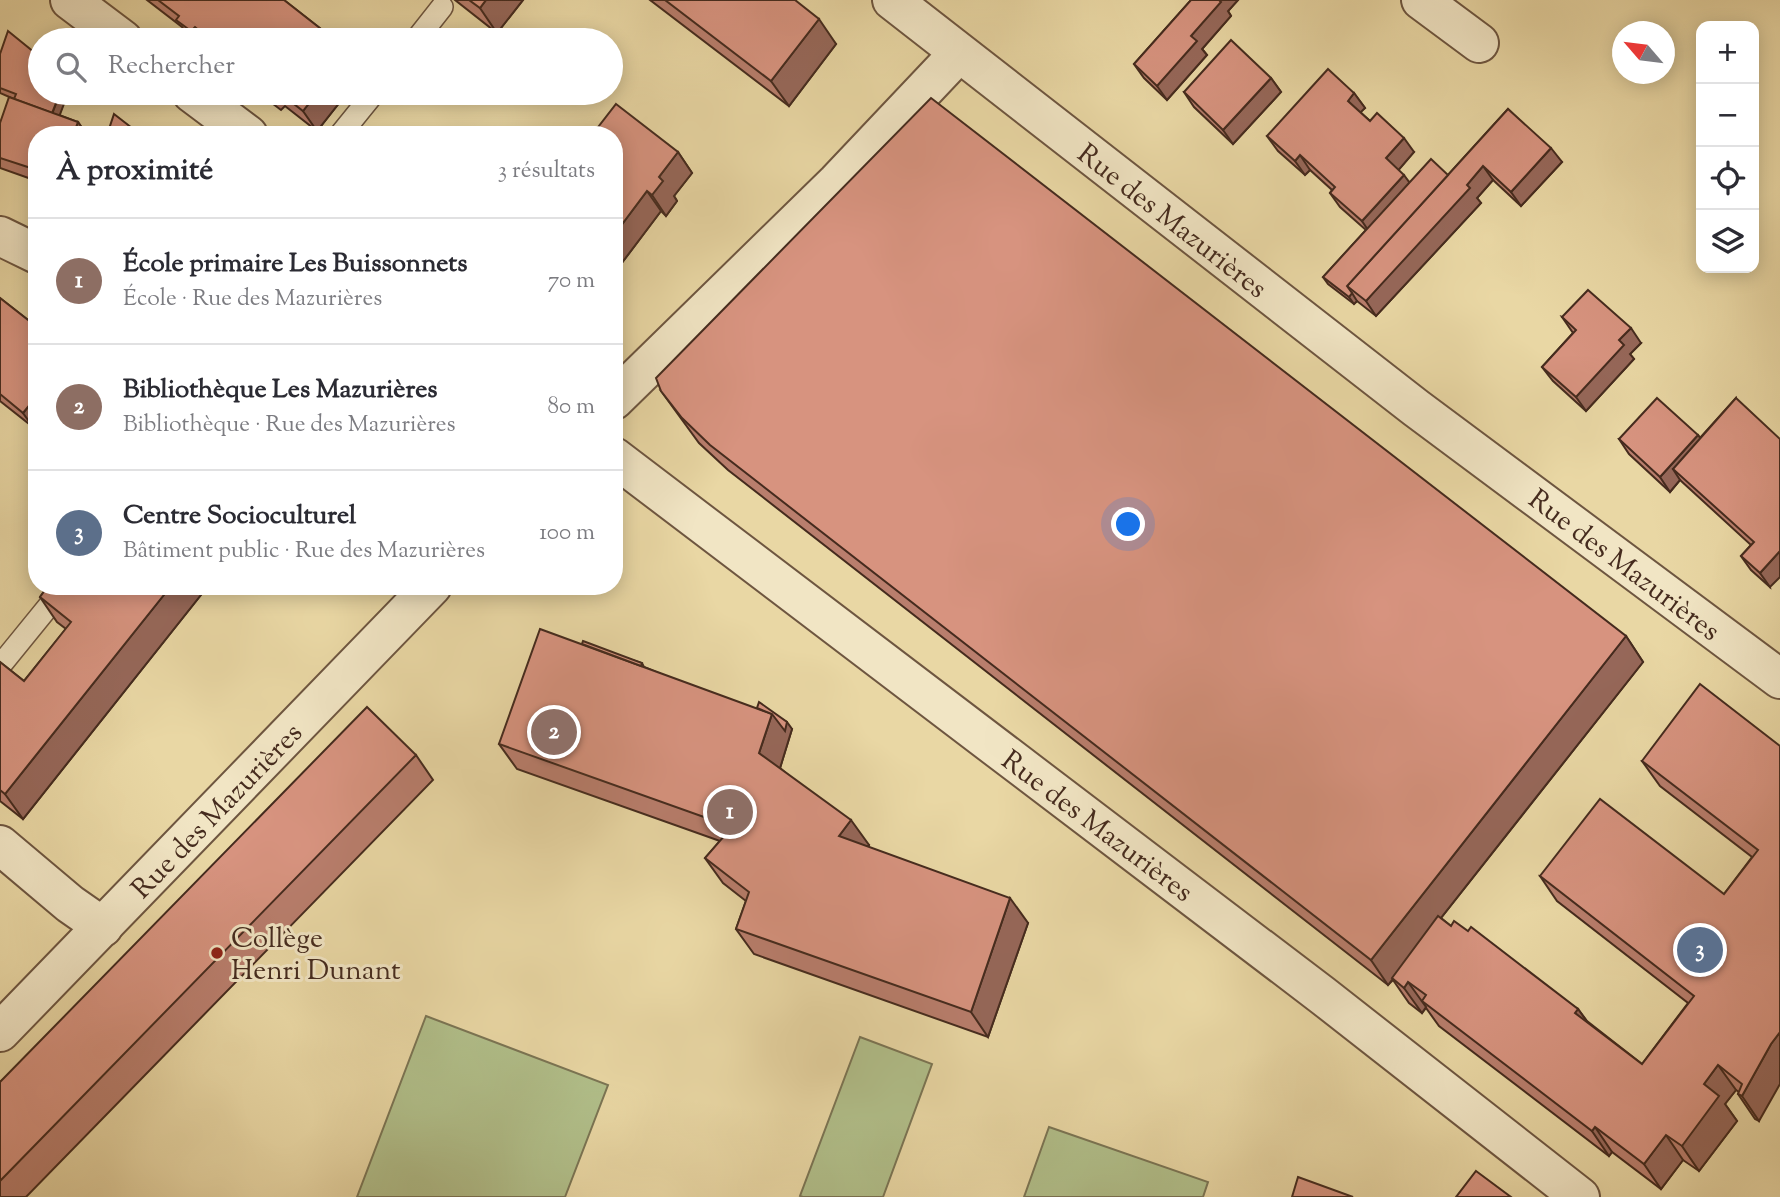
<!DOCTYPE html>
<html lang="fr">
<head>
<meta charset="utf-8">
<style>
  :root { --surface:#fff; --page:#f7f7f7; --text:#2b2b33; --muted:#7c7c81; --line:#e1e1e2; --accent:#2563eb }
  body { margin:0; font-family:"Sorts Mill Goudy",serif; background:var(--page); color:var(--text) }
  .controls { position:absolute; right:21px; top:21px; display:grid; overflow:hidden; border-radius:14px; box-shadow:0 4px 18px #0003 }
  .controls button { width:63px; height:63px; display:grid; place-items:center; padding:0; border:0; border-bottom:2px solid var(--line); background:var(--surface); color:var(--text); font:35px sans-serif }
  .compass { position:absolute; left:1612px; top:21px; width:63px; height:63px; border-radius:50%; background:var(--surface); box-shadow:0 4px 18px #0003; rotate:298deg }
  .you { position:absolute; left:1129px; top:525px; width:24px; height:24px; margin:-18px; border:5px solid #fff; border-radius:50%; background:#1a73e8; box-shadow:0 0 0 10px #1a73e833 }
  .badge { display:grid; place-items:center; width:46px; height:46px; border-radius:50%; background:var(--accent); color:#fff; font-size:23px; font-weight:700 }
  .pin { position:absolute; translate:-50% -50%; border:4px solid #fff; box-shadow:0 2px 7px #0006 }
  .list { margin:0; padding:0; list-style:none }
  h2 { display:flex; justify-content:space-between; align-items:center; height:91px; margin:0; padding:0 28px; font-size:30px }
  h2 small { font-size:23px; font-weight:400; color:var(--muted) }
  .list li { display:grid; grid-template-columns:46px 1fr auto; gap:21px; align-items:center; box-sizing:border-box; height:126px; padding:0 28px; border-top:2px solid var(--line) }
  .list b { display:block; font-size:26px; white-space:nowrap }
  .list p { margin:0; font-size:23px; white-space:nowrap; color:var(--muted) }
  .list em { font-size:23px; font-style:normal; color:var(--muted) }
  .icon { flex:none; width:38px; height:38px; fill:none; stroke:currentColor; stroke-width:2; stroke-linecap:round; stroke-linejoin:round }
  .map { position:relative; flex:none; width:1780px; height:1197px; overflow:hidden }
  .search { position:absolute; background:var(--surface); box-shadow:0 4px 18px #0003; left:28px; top:28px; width:595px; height:77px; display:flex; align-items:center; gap:18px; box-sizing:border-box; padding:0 24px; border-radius:38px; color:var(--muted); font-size:26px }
  .panel { position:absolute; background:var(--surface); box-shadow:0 4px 18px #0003; left:28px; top:126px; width:595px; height:469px; border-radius:28px }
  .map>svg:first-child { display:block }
  .green { fill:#b1bf8a; stroke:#7b7554; stroke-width:2 }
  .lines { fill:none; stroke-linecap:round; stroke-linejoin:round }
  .lane-casing { stroke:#6e5640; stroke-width:24 }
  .street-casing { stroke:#6e5640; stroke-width:42 }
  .lane { stroke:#f1e5c4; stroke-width:21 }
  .street { stroke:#f1e5c4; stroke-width:38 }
  .wall { fill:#b97e6d; stroke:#452b1e; stroke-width:2 }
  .shaded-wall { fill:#966759; stroke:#452b1e; stroke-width:2 }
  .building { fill:#d7937f; stroke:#452b1e; stroke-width:2 }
  .poi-dot { fill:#8f2418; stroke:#f1e5c4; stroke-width:2.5 }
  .labels { text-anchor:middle; stroke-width:6; stroke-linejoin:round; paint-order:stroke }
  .street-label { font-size:28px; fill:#452b1e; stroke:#f1e5c4 }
  .poi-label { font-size:28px; fill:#452b1e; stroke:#f1e5c4; text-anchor:start }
</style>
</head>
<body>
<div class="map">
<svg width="1780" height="1197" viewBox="0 0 1780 1197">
  <rect width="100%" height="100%" fill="#e9d7a4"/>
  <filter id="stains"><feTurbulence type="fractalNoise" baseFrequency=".00286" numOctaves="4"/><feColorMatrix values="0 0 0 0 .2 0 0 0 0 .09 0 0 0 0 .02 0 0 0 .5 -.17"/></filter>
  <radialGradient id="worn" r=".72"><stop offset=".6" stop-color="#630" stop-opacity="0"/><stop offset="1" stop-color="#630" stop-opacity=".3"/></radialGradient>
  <g class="green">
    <polygon points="426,1016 608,1085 565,1197 357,1197"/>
    <polygon points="860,1037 932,1064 883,1197 803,1197 800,1196"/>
    <polygon points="1049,1127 1208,1182 1203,1197 1024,1197"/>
  </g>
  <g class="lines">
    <g class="lane-casing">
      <g id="lane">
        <polyline points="416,40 442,7"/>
        <polyline points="340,135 374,93"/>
        <polyline points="0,666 65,586"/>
      </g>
    </g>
    <g class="street-casing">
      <g id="street">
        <polyline points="70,0 123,40"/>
        <polyline points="892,0 1416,408 1780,679"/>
        <polyline points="1421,0 1479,43"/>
        <polyline points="192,93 248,135"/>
        <polyline points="0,236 37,254"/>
        <polyline points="614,400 837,182 958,54"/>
        <polyline points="614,457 1322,995 1580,1197"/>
        <polyline points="0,845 70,904 103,927"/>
        <polyline points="0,1032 432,586"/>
      </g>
    </g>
    <use href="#lane" class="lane"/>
    <use href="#street" class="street"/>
  </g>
  <g class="wall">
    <polygon points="147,0 284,0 335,40 191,40 182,27"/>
    <polygon points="455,0 523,0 497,33"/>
    <polygon points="650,0 795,0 836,44 789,106"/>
    <polygon points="1191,0 1238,0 1228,11 1231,16 1202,49 1207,55 1167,100 1144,78 1134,64"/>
    <polygon points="0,54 40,93 68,93 59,115 78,122 87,135 37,135 37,181 0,168 0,123 14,99 0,93"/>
    <polygon points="1271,78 1281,92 1233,144 1194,107 1184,92"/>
    <polygon points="263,93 347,93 317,131 285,106 281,110 268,100"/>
    <polygon points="1354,93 1365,108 1360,112 1370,121 1414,152 1398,170 1409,182 1448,175 1508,109 1562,162 1521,206 1493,180 1477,198 1481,203 1376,316 1357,301 1354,304 1328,284 1323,277 1366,230 1340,207 1330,193 1332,190 1310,170 1305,175 1278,151 1267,136"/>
    <polygon points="614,135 678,152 692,173 674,196 677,201 666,216 661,211 615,272 619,277 614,283"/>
    <polygon points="0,298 37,327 37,422 33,427 0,401"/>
    <polygon points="1562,317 1641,343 1630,354 1634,359 1586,411 1553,381 1542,367 1573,333"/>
    <polygon points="661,391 1626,636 1643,662 1441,918 1451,926 1578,1009 1587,1021 1642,1064 1688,1003 1557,901 1540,876 1724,894 1752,857 1660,786 1642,761 1780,746 1759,1121 1755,1119 1738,1094 1739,1092 1736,1090 1725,1104 1737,1121 1699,1171 1683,1160 1661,1189 1612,1152 1609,1156 1439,1026 1426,1008 1422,1013 1409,1003 1393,980 1388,985 728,470 699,443"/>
    <polygon points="1736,398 1770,587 1751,570 1741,556 1751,545 1680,480 1670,492 1629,454 1619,439 1698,435 1700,438"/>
    <polygon points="48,586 208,586 23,819 0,801 0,662 24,681 66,629 57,622 40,597"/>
    <polygon points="582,644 642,663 644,667 792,729 780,768 869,845 868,847 1028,923 988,1037 754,954 736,929 746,901 723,883 705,858 720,841 517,769 499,744"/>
    <polygon points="416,755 433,780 26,1197 0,1197 0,1082"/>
  </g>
  <g class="shaded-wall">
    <polygon points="486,0 523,0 497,33 480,8"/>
    <polygon points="1218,0 1238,0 1228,11 1231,16 1202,49 1207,55 1167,100 1157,86 1191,36"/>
    <polygon points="819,19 836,44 789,106 771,81"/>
    <polygon points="1271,78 1281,92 1233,144 1223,130"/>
    <polygon points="60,93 68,93 56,125 51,117"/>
    <polygon points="317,93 347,93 317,131 303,111"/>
    <polygon points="1354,93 1365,108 1358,115 1348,101"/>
    <polygon points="78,122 87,135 73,135"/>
    <polygon points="1404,138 1414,152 1396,173 1386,158"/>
    <polygon points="1551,148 1562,162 1521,206 1511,192"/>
    <polygon points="678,152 692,173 674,196 677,201 666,216 652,195 659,177"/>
    <polygon points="1300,155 1310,170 1305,175 1295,161"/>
    <polygon points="1483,166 1493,180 1477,198 1481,203 1376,316 1366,301"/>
    <polygon points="1404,175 1414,189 1372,236 1362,221"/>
    <polygon points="647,191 661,211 615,272 619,277 614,283 614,235"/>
    <polygon points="1352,293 1357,301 1354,304 1349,297"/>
    <polygon points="1631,328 1641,343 1630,354 1634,359 1586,411 1576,397 1619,340"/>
    <polygon points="37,396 37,422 33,427 23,413"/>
    <polygon points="1698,435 1708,449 1673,469 1680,480 1670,492 1660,477"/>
    <polygon points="1780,551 1780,577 1770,587 1760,573"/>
    <polygon points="171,586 208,586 23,819 5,794"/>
    <polygon points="1626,636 1643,662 1388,985 1371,960"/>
    <polygon points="772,714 787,722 792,729 777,778 759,753"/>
    <polygon points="851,820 869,845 856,861 839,836"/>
    <polygon points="1010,898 1028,923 988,1037 971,1012"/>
    <polygon points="1408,982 1426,1007 1422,1013 1404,988"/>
    <polygon points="1578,1009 1596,1034 1575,1013"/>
    <polygon points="1780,1032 1780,1084 1759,1121 1742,1096 1771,1044"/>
    <polygon points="1718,1065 1736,1090 1725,1104 1737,1121 1699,1171 1682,1146 1704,1084"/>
    <polygon points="1595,1127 1612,1152 1609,1156 1592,1131"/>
    <polygon points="1666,1135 1683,1160 1661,1189 1644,1164"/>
  </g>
  <g class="building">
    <polygon points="158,0 284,0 335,40 211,40 195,27 191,31 176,20 179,16"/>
    <polygon points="469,0 486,0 480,8"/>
    <polygon points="665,0 795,0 819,19 771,81"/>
    <polygon points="1191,0 1219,0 1221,2 1191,36 1197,41 1157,86 1134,64"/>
    <polygon points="8,31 40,57 40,93 60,93 52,113 14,99 16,94 0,88 0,54"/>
    <polygon points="1231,40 1271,78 1223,130 1184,92"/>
    <polygon points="1328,69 1354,93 1348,101 1370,121 1377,113 1404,138 1386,158 1404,175 1362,221 1330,193 1335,187 1300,155 1295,161 1267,136"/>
    <polygon points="280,93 317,93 303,111"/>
    <polygon points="9,97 78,122 73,135 37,135 37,170 0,158 0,123"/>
    <polygon points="931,98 1626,636 1371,960 710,445 682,418 661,391 656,378"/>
    <polygon points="616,104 678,152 659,177 663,181 652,195 647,191 614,235 614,135 592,135"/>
    <polygon points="1508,109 1551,148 1511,192 1483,166 1467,185 1470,188 1366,301 1347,286"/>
    <polygon points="114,114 141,135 107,135"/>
    <polygon points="1431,159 1448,175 1347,286 1352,293 1349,297 1323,277"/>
    <polygon points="1588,290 1631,328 1619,340 1624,345 1576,397 1542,367 1576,330 1562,317"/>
    <polygon points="0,298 37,327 37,396 23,413 0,394"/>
    <polygon points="1657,398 1698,435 1660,477 1619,439"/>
    <polygon points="1736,398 1780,439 1780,551 1760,573 1741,556 1754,542 1673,469"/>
    <polygon points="48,586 171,586 5,794 0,790 0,662 24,681 71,622 40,597"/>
    <polygon points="540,629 772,714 759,753 851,820 839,836 1010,898 971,1012 736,929 749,892 705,858 732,827 499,744"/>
    <polygon points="583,641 642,663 641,666 582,644"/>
    <polygon points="1700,684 1780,746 1780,1032 1771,1044 1742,1096 1738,1094 1742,1084 1718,1065 1704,1084 1719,1096 1682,1146 1666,1135 1644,1164 1595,1127 1592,1131 1422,1001 1426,995 1408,982 1404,988 1392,978 1438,916 1451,926 1454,921 1468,931 1471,927 1578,1009 1575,1013 1642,1064 1694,996 1540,876 1600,799 1724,894 1758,850 1642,761"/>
    <polygon points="759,702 787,722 785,731 772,714 757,708"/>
    <polygon points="367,707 416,755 0,1181 0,1082"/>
    <polygon points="1476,1171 1511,1197 1456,1197"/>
    <polygon points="1298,1177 1353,1197 1292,1197"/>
  </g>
  <circle class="poi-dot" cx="217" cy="953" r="7"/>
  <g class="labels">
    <g class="street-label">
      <text transform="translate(1173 220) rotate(38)" y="10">Rue des Mazurières</text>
      <text transform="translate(1625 564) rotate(37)" y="10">Rue des Mazurières</text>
      <text transform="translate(216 810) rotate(-46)" y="10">Rue des Mazurières</text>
      <text transform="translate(1098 825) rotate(37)" y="10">Rue des Mazurières</text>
    </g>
    <g class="poi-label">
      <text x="231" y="947">Collège<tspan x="231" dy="32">Henri Dunant</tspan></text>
    </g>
  </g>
  <rect width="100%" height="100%" filter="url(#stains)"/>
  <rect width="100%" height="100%" fill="url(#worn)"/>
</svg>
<div class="controls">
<button>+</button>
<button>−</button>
<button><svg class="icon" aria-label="locate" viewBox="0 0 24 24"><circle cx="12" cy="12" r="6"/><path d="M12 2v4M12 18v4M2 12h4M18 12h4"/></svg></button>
<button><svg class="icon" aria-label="layers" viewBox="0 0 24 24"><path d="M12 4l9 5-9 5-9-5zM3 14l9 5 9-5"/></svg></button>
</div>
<svg class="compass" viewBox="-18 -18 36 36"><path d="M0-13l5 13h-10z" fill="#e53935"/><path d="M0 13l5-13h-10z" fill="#7c7c81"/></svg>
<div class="you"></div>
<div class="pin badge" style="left:730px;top:812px;background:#8d6e63">1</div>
<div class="pin badge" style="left:554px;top:732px;background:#8d6e63">2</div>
<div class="pin badge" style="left:1700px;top:950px;background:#5c6f8a">3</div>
<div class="search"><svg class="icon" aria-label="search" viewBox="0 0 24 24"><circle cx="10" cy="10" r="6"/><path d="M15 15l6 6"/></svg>Rechercher</div>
<section class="panel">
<h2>À proximité<small>3 résultats</small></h2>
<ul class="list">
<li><span class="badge" style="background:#8d6e63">1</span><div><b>École primaire Les Buissonnets</b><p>École · Rue des Mazurières</p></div><em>70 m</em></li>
<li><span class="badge" style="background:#8d6e63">2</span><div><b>Bibliothèque Les Mazurières</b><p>Bibliothèque · Rue des Mazurières</p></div><em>80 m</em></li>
<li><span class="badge" style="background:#5c6f8a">3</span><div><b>Centre Socioculturel</b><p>Bâtiment public · Rue des Mazurières</p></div><em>100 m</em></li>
</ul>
</section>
</div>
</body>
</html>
